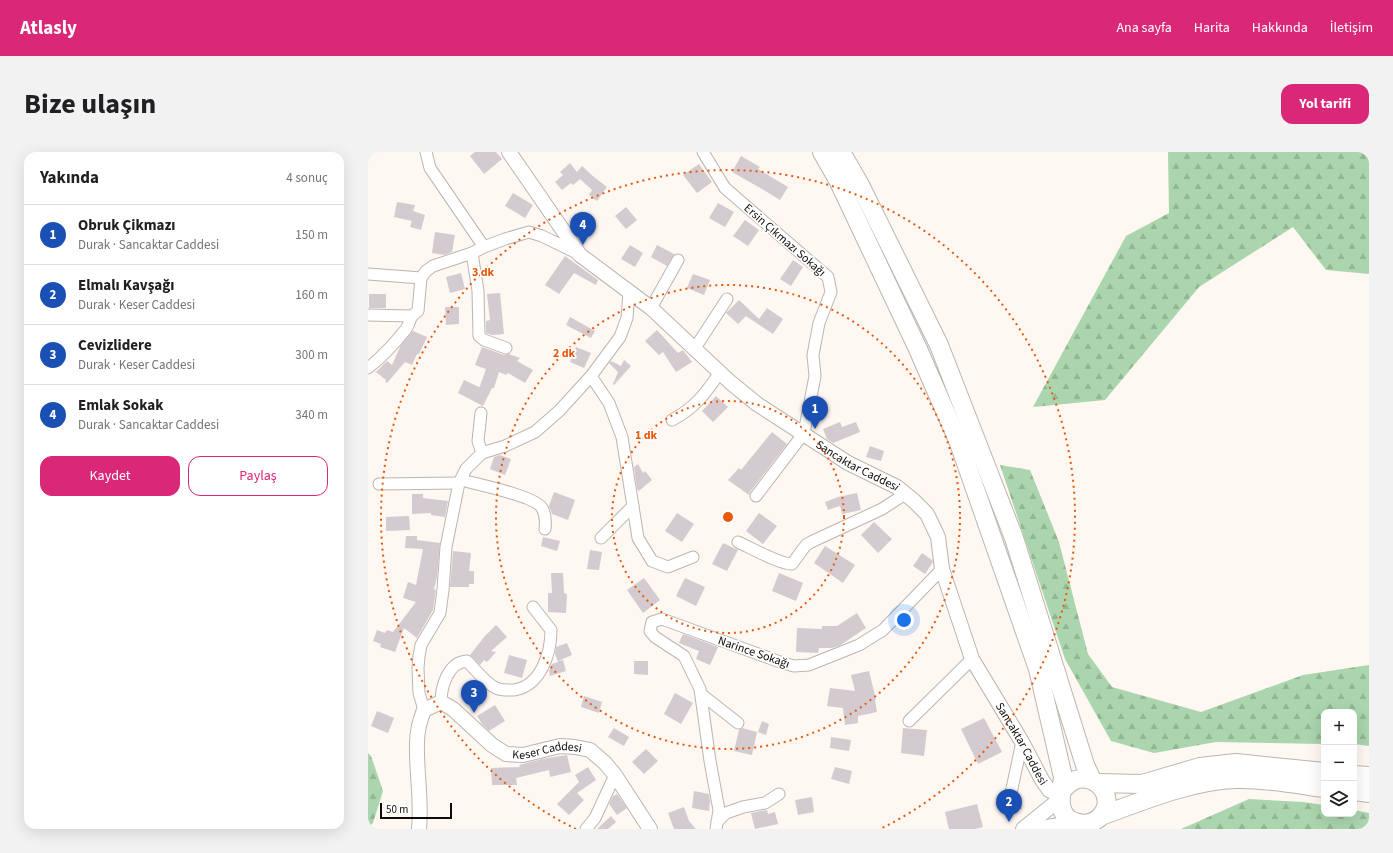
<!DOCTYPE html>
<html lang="tr">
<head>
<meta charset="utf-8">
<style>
  :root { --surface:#fff; --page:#f2f2f2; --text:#202124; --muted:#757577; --line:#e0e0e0; --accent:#db2777 }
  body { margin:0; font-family:"Source Sans 3",sans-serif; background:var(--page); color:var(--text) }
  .controls { position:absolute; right:12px; bottom:12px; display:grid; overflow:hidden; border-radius:8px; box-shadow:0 4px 16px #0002 }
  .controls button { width:36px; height:36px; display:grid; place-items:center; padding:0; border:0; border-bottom:1px solid var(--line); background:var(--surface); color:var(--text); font:20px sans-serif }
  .scale { position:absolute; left:12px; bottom:10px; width:72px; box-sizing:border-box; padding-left:4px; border:2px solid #0d0b09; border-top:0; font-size:11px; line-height:14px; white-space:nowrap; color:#0d0b09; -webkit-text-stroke:3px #fff; paint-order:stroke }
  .you { position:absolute; left:536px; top:468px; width:14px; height:14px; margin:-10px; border:3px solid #fff; border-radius:50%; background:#1a73e8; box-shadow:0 0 0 6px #1a73e833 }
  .badge { display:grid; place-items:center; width:26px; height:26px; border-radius:50%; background:var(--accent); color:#fff; font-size:13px; font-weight:700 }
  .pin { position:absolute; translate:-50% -33px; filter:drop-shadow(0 1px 2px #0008) }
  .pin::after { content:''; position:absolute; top:21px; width:14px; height:12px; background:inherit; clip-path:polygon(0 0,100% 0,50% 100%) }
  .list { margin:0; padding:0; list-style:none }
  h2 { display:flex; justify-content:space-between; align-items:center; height:52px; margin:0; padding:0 16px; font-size:17px }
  h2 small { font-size:13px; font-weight:400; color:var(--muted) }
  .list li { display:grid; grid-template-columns:26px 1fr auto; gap:12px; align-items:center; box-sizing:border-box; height:60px; padding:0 16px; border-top:1px solid var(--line) }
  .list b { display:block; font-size:15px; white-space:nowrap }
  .list p { margin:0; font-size:13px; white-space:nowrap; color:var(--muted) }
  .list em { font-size:13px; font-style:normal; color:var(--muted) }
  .actions { display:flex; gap:8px; padding:12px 16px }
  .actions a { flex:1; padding:9px 0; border:1px solid var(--accent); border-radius:12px; text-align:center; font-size:14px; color:var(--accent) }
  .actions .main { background:var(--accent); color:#fff }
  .icon { flex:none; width:22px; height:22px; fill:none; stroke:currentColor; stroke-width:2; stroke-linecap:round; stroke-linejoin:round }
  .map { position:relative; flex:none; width:1001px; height:677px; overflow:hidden; border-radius:12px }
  header { display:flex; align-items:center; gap:24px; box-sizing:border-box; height:56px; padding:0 20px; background:var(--accent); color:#fff }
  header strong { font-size:19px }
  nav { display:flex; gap:22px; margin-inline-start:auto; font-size:14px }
  .intro { display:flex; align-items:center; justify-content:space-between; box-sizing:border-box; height:96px; padding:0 24px }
  h1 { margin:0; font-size:28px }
  .button { padding:10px 18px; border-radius:12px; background:var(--accent); color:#fff; font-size:14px; font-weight:700 }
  main { display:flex; gap:24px; padding:0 24px }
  aside { flex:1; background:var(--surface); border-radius:12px; box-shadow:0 4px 16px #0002 }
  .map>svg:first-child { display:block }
  .forest { fill:url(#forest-firs) }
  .building { fill:#d3cbcf }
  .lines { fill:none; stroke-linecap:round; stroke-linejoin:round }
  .minor-casing { stroke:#bcb5af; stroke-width:13 }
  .tertiary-casing { stroke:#bcb5af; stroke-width:16 }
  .trunk-casing { stroke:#bcb5af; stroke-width:20 }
  .minor { stroke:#fff; stroke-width:11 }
  .tertiary { stroke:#fff; stroke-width:14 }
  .trunk { stroke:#fff; stroke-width:18 }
  .ring { fill:none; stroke:#e8590c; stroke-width:2; stroke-dasharray:2 4 }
  .labels { text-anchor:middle; stroke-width:3.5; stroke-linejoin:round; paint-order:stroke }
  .street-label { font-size:12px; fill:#0d0b09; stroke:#fff }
  .centre { fill:#e8590c; stroke:#fff; stroke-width:2 }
  .ring-label { font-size:12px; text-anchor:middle; font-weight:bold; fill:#e8590c; stroke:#fff; stroke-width:3.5; stroke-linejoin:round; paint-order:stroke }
</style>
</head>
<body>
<header>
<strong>Atlasly</strong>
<nav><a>Ana sayfa</a><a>Harita</a><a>Hakkında</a><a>İletişim</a></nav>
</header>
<div class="intro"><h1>Bize ulaşın</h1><a class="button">Yol tarifi</a></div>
<main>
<aside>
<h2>Yakında<small>4 sonuç</small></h2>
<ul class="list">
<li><span class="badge" style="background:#1a4fb4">1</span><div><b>Obruk Çikmazı</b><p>Durak · Sancaktar Caddesi</p></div><em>150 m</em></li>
<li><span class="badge" style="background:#1a4fb4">2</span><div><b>Elmalı Kavşağı</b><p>Durak · Keser Caddesi</p></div><em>160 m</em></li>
<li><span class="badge" style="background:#1a4fb4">3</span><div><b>Cevizlidere</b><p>Durak · Keser Caddesi</p></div><em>300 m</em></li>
<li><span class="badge" style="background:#1a4fb4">4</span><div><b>Emlak Sokak</b><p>Durak · Sancaktar Caddesi</p></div><em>340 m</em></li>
</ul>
<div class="actions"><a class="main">Kaydet</a><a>Paylaş</a></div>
</aside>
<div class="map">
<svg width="1001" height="677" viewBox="0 0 1001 677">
  <defs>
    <pattern id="forest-firs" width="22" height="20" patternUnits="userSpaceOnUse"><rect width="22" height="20" fill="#aad5ad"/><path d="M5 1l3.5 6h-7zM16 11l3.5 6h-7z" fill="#91b694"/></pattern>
  </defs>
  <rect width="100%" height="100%" fill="#fff7f2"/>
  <g class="forest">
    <polygon points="800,0 1001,0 1001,122 958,118 925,75 831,135 737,248 665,255 758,84 801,61"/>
    <polygon points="632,313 662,318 691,390 720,502 744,535 833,560 935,523 1001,513 1001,594 986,592 986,560 956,560 956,592 848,590 786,601 743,589 697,507"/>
    <polygon points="0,601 3,604 15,639 5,671 0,676"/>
    <polygon points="881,647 935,650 956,653 956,662 986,662 986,658 1001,661 1001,677 813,677"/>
  </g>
  <g class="building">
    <polygon points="107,0 128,0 134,7 116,22 102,4"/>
    <polygon points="373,4 392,15 390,17 420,35 412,48 394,37 364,20"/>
    <polygon points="202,11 209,20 214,14 226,25 239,35 229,49 221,43 224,38 212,27 205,33 203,31 194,38 187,30 195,23 192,20"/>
    <polygon points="331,12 344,30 329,41 315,23"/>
    <polygon points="145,41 165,53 157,66 137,54"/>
    <polygon points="29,50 47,53 45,59 57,63 53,78 42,75 44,69 26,65"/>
    <polygon points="350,51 366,60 357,75 341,66"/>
    <polygon points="258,55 269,68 258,77 247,64"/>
    <polygon points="377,68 391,78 380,94 365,84"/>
    <polygon points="67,80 87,83 84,100 76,103 64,101"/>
    <polygon points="262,93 275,101 267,115 253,107"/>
    <polygon points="289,93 306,102 299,114 283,105"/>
    <polygon points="197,104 230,128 228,133 206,121 191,142 177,133"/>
    <polygon points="425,108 435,115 423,134 412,127"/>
    <polygon points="93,121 97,137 82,141 78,125"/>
    <polygon points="325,122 342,128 336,143 319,136"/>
    <polygon points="132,141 136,182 124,183 118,181 118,169 122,168 119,142"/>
    <rect x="1" y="142" width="17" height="14"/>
    <polygon points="371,148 391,167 399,156 415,167 405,182 378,164 370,172 358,161"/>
    <polygon points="77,155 91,155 91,172 78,173"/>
    <polygon points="202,165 227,179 223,186 198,173"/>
    <polygon points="289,178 310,201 315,198 324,210 308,220 295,200 291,203 277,189"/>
    <polygon points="45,179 59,185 51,202 49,202 44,213 37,210 19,231 17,230 18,228 8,220 19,209 24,213 33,193"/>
    <polygon points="114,195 136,203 141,202 152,206 149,209 165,218 157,231 140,221 138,223 131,220 126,236 124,236 115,254 90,241 96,228 111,235 112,234 118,217 107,213"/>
    <polygon points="208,195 223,201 216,216 202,210"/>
    <polygon points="256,208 263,214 246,233 245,232 250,220 241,211 243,209 253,214"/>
    <polygon points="348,244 360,255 345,270 334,259"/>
    <polygon points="472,270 474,275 488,270 492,280 465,291 459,287 455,277"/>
    <polygon points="404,280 419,292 382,340 381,343 360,328 371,316 373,318"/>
    <polygon points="502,294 516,299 513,309 498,305"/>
    <polygon points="132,303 143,307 137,323 122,317 126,305"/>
    <polygon points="270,312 275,321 277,319 284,328 271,339 269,337 266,315"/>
    <polygon points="186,340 207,348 200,368 184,362 181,354"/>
    <polygon points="489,341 493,358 474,362 472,354 460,358 457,350 470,345"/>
    <polygon points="44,342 55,342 55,346 80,349 77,365 63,363 63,361 44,362"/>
    <polygon points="309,361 326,372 314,390 297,379"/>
    <polygon points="391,361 409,374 395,392 378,379"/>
    <polygon points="41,364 42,378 18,379 18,365"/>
    <polygon points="506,370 524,387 510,401 493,383"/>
    <polygon points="38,384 49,384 49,388 72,391 69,425 66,437 68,438 65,458 50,484 49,486 36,476 27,500 12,495 13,492 5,489 9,478 17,481 19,478 25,480 48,450 35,446 40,430 48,433 55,397 37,396"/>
    <polygon points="175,385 192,389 189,399 173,394"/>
    <polygon points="355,391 370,398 359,419 344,412"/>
    <polygon points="457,394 487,413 475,431 446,411"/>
    <polygon points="222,398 234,400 231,418 219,417"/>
    <polygon points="85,399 103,401 101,419 106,419 106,432 101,432 101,435 82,435"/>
    <polygon points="554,401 564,408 565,410 557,422 545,414"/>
    <polygon points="183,421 195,421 196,441 199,442 198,461 180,460 180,441 184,441"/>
    <polygon points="411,421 435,431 428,449 404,439"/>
    <polygon points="276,426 292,448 275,461 259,438"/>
    <polygon points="317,426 337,435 328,454 308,444"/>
    <polygon points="489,461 498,476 471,494 464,496 451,496 450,501 428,500 429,476 454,477 454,474 469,474"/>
    <polygon points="128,473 139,485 123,499 128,500 119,510 116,508 112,513 102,503 117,484"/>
    <polygon points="315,482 350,495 342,513 328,507 331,499 311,491"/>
    <polygon points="199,491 204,503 190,509 195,508 198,519 182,524 181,519 184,512 190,510 187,502 188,495"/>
    <polygon points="141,503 159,508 154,526 136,521"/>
    <polygon points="266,509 280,509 280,523 266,522"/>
    <polygon points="501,519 508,548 507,548 509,560 490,564 490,571 477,573 475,556 459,554 462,536 487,539 483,523"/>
    <polygon points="307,541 325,551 313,572 296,562"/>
    <polygon points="216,544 234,550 231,561 213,555"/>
    <polygon points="127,553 137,569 121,579 114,572 109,564"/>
    <polygon points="9,559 26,566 20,581 3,574"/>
    <polygon points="616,566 634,600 610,612 593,577"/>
    <polygon points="394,569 401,572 398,583 390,580"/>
    <polygon points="246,576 261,585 256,594 240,585"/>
    <polygon points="374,576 389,580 384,603 366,599 371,578"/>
    <polygon points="535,576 559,578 556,604 533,601"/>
    <polygon points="463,585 483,588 481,599 462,596"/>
    <polygon points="278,597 290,609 276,622 264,610"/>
    <polygon points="199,603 203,620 182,625 181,618 148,626 149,633 124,633 123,616 152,615 151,613 174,607"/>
    <polygon points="220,615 228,628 209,641 216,648 201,663 189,652 211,630 207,623"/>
    <polygon points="467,615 484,619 481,632 463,627"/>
    <polygon points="326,639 341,642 342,649 341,659 324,656"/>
    <polygon points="249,642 259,656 249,663 241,652 245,644"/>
    <polygon points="650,643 654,657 641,662 636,648 639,647 646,648"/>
    <polygon points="444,645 446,660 430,663 427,648"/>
    <polygon points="609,652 615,675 607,677 581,677 577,660"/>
    <polygon points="316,655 321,669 328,677 306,677 300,661"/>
    <polygon points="399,658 400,662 407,660 410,672 387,677 383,661"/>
    <polygon points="243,664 248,670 240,677 229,677"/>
  </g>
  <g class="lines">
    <g class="minor-casing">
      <g id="minor">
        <polyline points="58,0 62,16 116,95"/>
        <polyline points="335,0 357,36 460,125 463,140 451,171 445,203 447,224 436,281 388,344"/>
        <polyline points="104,101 110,139 111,184 116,188 138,196"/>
        <polyline points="0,122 53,126"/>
        <polyline points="283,156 310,108"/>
        <polyline points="0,163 43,164"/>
        <polyline points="327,196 359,147"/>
        <path d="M 0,216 C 14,205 27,191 38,177 C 44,168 39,167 50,159 L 53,126 L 58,119 L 65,114 L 104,101 L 116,95 L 137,87 L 161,80 L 174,84 L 211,102"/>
        <polyline points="223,224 241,251 254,285 270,386 284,409 300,415 325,405"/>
        <polyline points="113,261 110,289 114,301"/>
        <path d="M 304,268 C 327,256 338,241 352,220"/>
        <path d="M 93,328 C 108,332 167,344 174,356 C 178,363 178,369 177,377"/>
        <polyline points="11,332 91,331"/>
        <polyline points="233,386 265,354"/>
        <path d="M 370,390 C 381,395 414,413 424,412 L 438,393 L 443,390 L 514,357 L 537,342"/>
        <polyline points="333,542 370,571"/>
        <path d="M 73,550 C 73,535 80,510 99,509 C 108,518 117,531 128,536 C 135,539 140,538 146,538 C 173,534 183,501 183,478 L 165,455"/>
        <polyline points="56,558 51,541 50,516 51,504 53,493 72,461 75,438 78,395 91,331 98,317 114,301 137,294 167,280 191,259 223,224 252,185 259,166 261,140"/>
        <polyline points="541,569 604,507"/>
        <polyline points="643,641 654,590"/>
        <polyline points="349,670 358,661 375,655 397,651 411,642"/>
        <polyline points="218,677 227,666 247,623"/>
        <polyline points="348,677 351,658 342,609 332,537 316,504 287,485 282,479 284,470 294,467 412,510 426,514 441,513 491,493 515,478 574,417"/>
      </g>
    </g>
    <g class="tertiary-casing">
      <g id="tertiary">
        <path id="s1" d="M 141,0 L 212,103 L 283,156 L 362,230 L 389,252 L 480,311 L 529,335 L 546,349 L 559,362 L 570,385 L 574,417 L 604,507 L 654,590 L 674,628 L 681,638 L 693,644"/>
        <path id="s2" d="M 51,677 C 54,648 48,619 49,591 C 49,580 52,568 56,558 L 73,550 L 85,557 L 124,593 L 138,602 L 155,603 L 192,594 L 207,595 L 222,598 L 237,611 L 247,623 L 282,677"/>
        <polyline points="655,677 692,647"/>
        <polyline points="664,677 707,671"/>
      </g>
    </g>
    <g class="trunk-casing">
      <g id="trunk">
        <path d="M 454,0 L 470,28 L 550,197 L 591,291 L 670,517 L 695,625 C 694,634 692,645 693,653 C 695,671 718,677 731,666 C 755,644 717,607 694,639"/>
        <polyline points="473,0 492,33 571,193 646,386 717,613 724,628"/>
        <polyline points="986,623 1001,624"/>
        <polyline points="730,631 774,632 832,615 868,611 956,620"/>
        <polyline points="986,639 1001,641"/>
        <path d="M 733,664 C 774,649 825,628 868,627 C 897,626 927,632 956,636"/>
      </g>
    </g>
    <use href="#minor" class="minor"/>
    <use href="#tertiary" class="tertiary"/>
    <use href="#trunk" class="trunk"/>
  </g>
  <g class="ring">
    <circle cx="360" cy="365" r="116"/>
    <circle cx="360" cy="365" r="232"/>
    <path d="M208 677A347 347 0 1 1 512 677"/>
  </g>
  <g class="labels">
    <g class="street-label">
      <text transform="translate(417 88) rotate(41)" y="4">Ersin Çıkmazı Sokağı</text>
      <text dy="4" stroke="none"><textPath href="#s1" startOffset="475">Sancaktar Caddesi</textPath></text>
      <text transform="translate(386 500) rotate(19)" y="4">Narince Sokağı</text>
      <text dy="4" stroke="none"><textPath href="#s1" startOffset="811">Sancaktar Caddesi</textPath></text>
      <text dy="4" stroke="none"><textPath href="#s2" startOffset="264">Keser Caddesi</textPath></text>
    </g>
  </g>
  <circle cx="360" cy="365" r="6" class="centre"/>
  <g class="ring-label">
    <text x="115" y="124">3 dk</text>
    <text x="196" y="205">2 dk</text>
    <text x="278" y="287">1 dk</text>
  </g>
</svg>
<div class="controls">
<button>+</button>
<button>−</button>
<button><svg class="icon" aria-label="layers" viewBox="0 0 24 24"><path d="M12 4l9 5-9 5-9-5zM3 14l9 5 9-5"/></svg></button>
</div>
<div class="scale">50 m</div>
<div class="you"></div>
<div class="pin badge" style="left:447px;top:277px;background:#1a4fb4">1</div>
<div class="pin badge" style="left:641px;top:670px;background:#1a4fb4">2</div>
<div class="pin badge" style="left:106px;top:561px;background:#1a4fb4">3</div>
<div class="pin badge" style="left:215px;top:93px;background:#1a4fb4">4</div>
</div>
</main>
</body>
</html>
